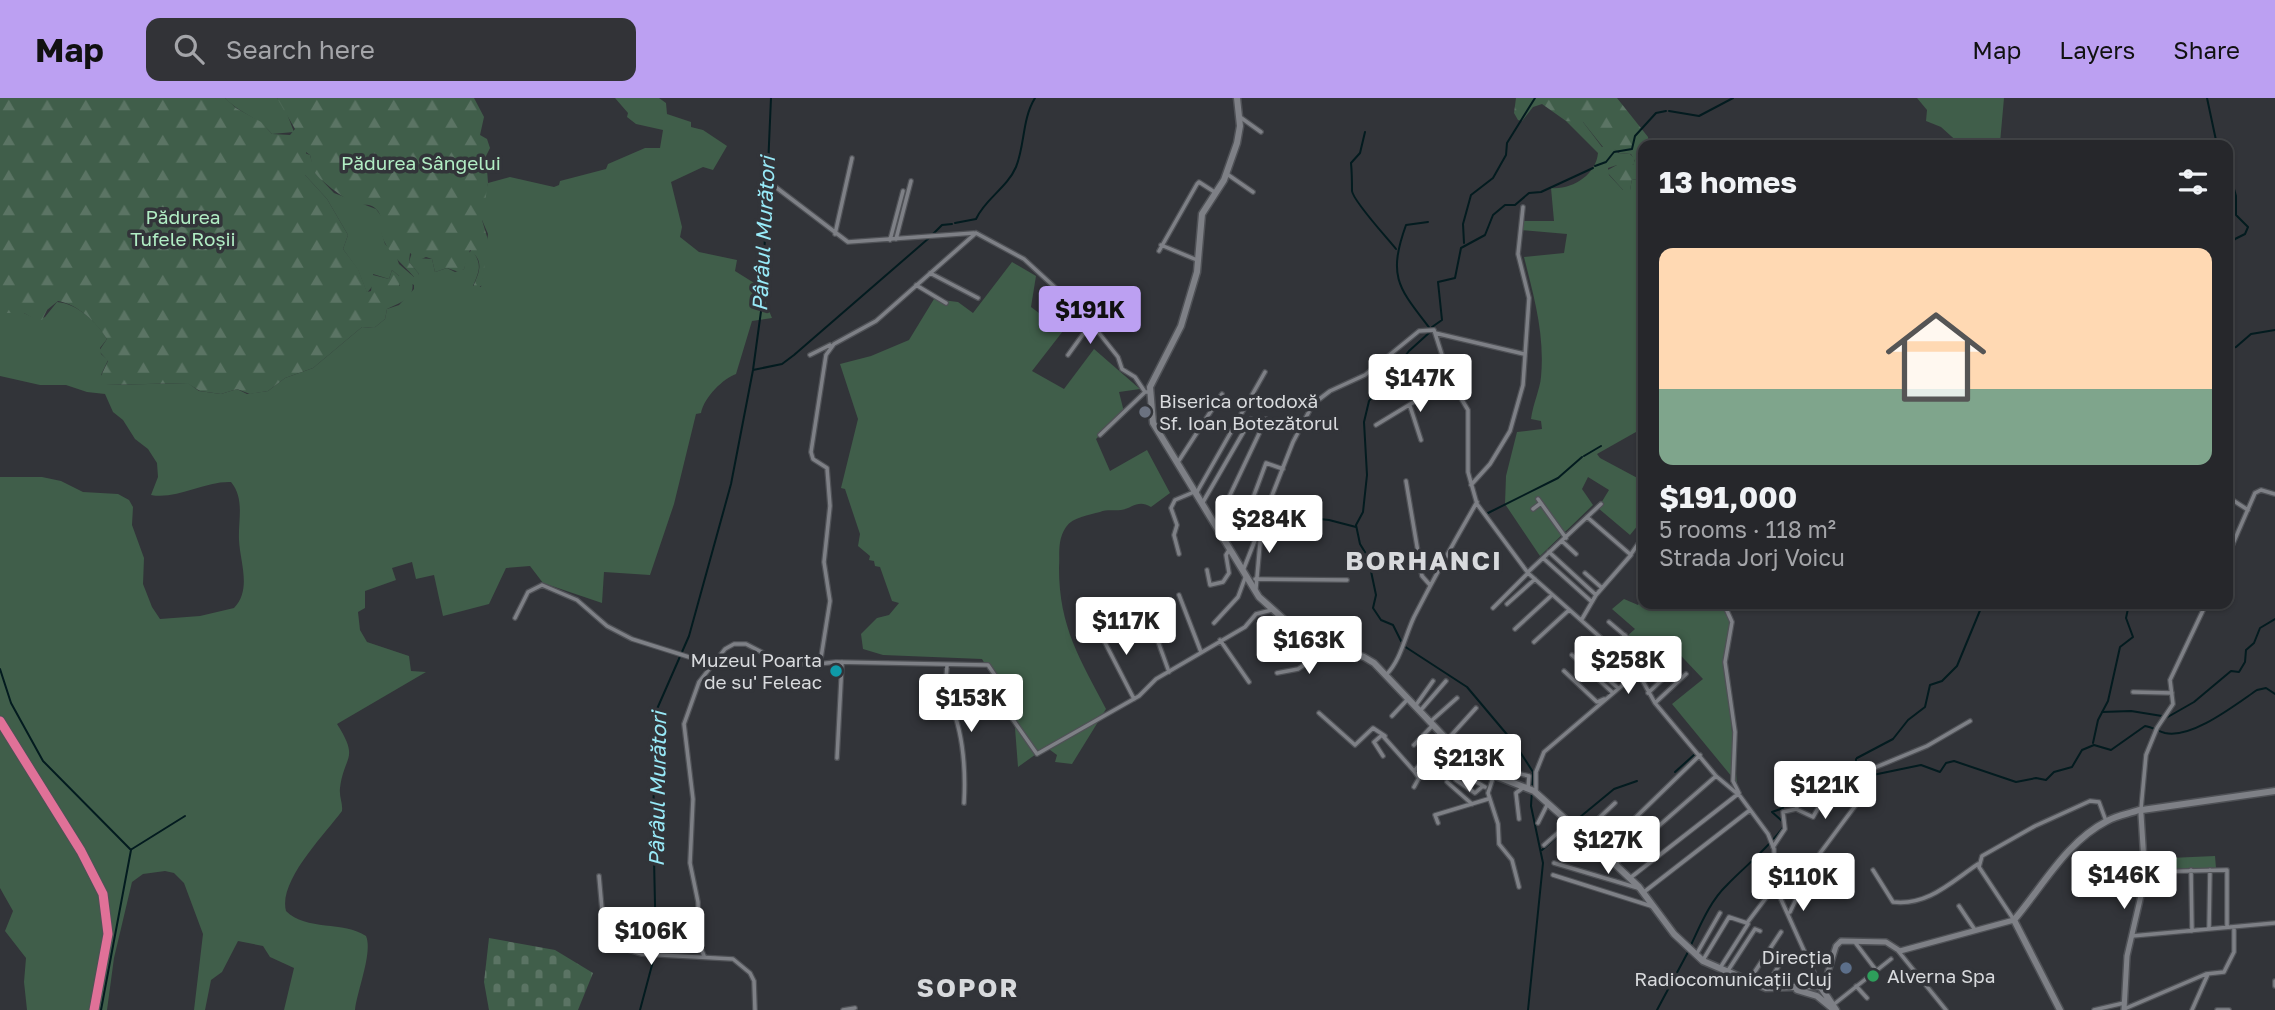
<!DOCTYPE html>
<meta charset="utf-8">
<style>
:root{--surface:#26272b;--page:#323337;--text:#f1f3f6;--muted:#a4a5a9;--line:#424447;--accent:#bca0f2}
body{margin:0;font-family:"Golos Text",sans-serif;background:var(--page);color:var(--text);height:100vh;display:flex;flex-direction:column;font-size:26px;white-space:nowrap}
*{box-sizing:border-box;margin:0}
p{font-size:23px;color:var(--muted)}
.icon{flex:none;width:38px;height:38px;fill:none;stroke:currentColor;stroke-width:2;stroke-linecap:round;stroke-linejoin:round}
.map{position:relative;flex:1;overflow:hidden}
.details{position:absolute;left:1638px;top:42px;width:595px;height:469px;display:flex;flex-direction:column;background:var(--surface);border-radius:14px;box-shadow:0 2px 5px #0004,0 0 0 2px var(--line)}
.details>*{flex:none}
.price{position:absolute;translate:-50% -60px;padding:0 16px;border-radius:7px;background:#fff;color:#222;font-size:23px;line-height:46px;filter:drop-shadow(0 2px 4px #0008)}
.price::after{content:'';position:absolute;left:50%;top:42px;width:21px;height:16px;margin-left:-10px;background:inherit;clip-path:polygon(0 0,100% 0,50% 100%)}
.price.on{background:var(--accent);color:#111}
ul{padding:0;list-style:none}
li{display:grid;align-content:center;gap:14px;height:371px;padding:0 21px}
li span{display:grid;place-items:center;height:217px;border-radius:14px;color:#555}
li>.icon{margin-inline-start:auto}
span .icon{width:126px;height:126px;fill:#fffc;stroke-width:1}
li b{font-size:30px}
h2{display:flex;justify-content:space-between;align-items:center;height:84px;padding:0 21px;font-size:30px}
header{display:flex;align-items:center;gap:42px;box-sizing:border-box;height:98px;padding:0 35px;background:var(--accent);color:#111}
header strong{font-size:33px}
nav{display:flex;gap:38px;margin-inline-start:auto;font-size:24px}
.search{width:490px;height:63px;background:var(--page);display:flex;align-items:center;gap:18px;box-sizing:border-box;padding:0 24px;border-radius:14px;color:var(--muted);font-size:26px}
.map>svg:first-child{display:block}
.grass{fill:#405e4a}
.forest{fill:url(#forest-firs)}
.cemetery{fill:url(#cemetery-stones)}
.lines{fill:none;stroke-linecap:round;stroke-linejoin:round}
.stream{stroke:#031b1f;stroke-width:2}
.minor-casing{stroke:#4f5156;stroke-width:6}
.tertiary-casing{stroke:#4f5156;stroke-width:8}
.secondary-casing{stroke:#4f5156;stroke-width:9}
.trunk-casing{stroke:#4f5156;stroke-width:11}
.minor{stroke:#7e8086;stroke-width:3.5}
.tertiary{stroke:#7e8086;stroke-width:5}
.secondary{stroke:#7e8086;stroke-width:6}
.trunk{stroke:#e07198;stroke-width:9}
.worship-dot{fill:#6b7280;stroke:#323439;stroke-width:2.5}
.culture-dot{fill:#0f9aa8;stroke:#323439;stroke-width:2.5}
.service-dot{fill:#5c6f8a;stroke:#323439;stroke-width:2.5}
.leisure-dot{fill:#2e9e5b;stroke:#323439;stroke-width:2.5}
.labels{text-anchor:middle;stroke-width:7;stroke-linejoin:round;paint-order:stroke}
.park-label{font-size:19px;fill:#b1edc4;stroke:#323439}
.poi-label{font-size:19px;fill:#d8dadd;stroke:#323439;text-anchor:start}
.water-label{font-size:21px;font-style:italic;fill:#98eaf8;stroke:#323439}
.district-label{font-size:26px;font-weight:bold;letter-spacing:2px;fill:#d8dadd;stroke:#323439}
</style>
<header>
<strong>Map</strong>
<div class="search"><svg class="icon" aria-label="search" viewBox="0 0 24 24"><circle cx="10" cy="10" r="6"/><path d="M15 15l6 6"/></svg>Search here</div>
<nav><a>Map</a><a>Layers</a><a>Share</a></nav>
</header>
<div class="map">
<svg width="2275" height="912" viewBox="0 0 2275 912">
<defs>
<pattern id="forest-firs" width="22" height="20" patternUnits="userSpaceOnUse" patternTransform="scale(1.75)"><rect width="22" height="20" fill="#405e4a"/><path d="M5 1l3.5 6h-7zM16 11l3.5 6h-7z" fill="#5b7464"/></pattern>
<pattern id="cemetery-stones" width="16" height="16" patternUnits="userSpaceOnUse" patternTransform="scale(1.75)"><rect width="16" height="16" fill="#405e4a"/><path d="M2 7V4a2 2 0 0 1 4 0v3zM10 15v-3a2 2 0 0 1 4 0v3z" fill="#5b7464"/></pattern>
</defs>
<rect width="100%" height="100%" fill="#323439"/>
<path class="grass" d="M225,0H277L284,8L294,34L272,36C259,20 239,15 225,0Z
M615,0H659L666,5L667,16L691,24V29L703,32L727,48L713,72L703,69L671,84L682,129L680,139L699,154L737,162L735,173L759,188L772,220L752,223L736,276C724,280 704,299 701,315L696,316L674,406L650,477L604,474L602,505L543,485L530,468L506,470L489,506L443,518L434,477L416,481L412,464L392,470L396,482L365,493V510L358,514L360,532L367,544L409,558L411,573L426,574L337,626C360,662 344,657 340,690C339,699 343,705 342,713C325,736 278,783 286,813C306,833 344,823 366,838C373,854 357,893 355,912H284L294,870L270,859L263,848L238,843L222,874L211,882L205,912H194L203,836L184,785L174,775L165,773L143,776L132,784L114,860L107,912H27L24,884L26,860L5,833L13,813L0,790V379H42L61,383L83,394L118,396L129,402L133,409L132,427L144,460L143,486L152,509L160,521L200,518L234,510C252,492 240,464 239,442C238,422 245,401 231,384C204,383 176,402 151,397L158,379L157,365L148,351L135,341L123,322L113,314L105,296L87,294L66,287H40L0,278V215H24L38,222L45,219L57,204C77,205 98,225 107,241L100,250L101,256L108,262L101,277L107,287L188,285L199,293L221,296L237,291L247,296L268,293L285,280L313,270L362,229L374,230L385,221L387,211L399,207L414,191V187L406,183L402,188L398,187L399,178L392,172L389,181L373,176L374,186L367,195L358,172L343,151L348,137L327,101L305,77V55L310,57L315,75L334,95L376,111L382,119L381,132L385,146L396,157L399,166L414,179L419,176L409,164L412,154L417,160L432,161L435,174L447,170L455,174L464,171L467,156L472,152C483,167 479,173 473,188L481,189L488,136L482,122V106L488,85L510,79L554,89L559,87L560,83L606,71L608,66L645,50H660L663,32L636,26L627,19L628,15Z
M1917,0H2004L2000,45L1998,47H1961L1941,29L1926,23L1927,12Z
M1577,21L1583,24L1602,49H1613L1618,55L1630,56L1634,60L1635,65L1630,69L1617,67L1608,70L1609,77L1623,92H1630L1632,81L1643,83V330L1597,356L1600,360L1643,383V421L1630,437L1598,410L1609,392L1588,379L1582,391L1593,407L1540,458L1505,406L1506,378L1517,334L1542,331L1541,323L1531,321C1533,306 1540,291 1541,279C1545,237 1534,199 1524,159L1564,155L1567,136L1521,132L1524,123H1554L1551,90C1572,92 1596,77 1598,55L1566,23Z
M1012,164L1036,178L1031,209L1063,233L1032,273L1064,291L1094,251L1140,291L1119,294L1124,314L1096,341L1110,373L1147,352L1170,395L1151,409C1138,401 1133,410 1121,412C1114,413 1107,411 1100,414C1089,417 1073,419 1066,429C1057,442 1060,456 1059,470C1059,529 1080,561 1106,611L1072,666L1055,664L1057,657L1046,649L1018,669L1014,617L982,561L883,557L863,551L861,536L877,520L889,517L899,505L892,503L880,469L875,468L874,463L869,462L870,458L858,448L860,436L845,391L841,390L858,321L840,266L871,258L909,242L934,201L958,204L973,215Z
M1643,498V506H1721L1731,526L1726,572L1737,685L1672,606L1703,581L1667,543L1639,571L1614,550L1635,531L1612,511L1624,501L1638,507Z
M2215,758L2216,770L2148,772L2147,761Z"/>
<path class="forest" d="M0,0H225L236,10L261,24L272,36L290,37L295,31L277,0H474L484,19L480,37L487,41L490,50L486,58L488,85L482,122L488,142L482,187L477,191L473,189C479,174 485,164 470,152L464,171L459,174L447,170L435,174L432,161L426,159L419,162L410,155L409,164L419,176L415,180C403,166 385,153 381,134C380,124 384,118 375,110C368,104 361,109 354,105C345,101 317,81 313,72C311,68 312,62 310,57L306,54L305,77L327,101L348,137L343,151L358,171L367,194L371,193L373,177L389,181L392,172L399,178V188L408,181L412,183C416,201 399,205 387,211L385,221L374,230L362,229L313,270L285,280L268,293L250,296L237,291L221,296L200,293L187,285L104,287L100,280L108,263L99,253L107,241C98,226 78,206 58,203L47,212L42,222H36L24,215H0Z
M1516,0H1617L1648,39L1649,47H1643V83L1632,81L1630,92L1624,93L1606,73L1617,67H1633L1635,63L1631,56L1620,55L1611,49H1603L1583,24L1566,23L1542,6L1533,9L1522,23L1518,22L1514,15Z"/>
<path class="cemetery" d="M489,840L555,852L593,875L578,912H489L484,884Z"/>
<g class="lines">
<path class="stream" d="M2207,0L2217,47
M1669,13L1699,18L1733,0
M1365,34L1360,55L1351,65C1352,75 1352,84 1352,93C1353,103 1389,142 1396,151
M1595,68L1606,64L1614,54L1632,51L1635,38L1656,15L1666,13
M2228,69L2236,98V117L2248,129L2245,136L2235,141L2228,149
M1428,124L1406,127C1387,180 1399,190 1431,232
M955,125L976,121C985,101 1007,90 1016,69C1025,47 1022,21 1035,0
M932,137L942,127L952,126
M1464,145L1463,126L1471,97L1493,80L1506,57L1507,45L1535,0
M1432,229L1442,222L1438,184L1455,180L1461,150L1485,137L1493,117L1505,107H1515L1529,95L1541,94L1593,70
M2228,251L2236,249L2251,236L2275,232
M2228,268L2232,272L2228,278
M753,272L782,266L794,257L929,140
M1584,358L1601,348
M1239,411L1247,417L1251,412L1263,415
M1266,415L1329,422L1356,429
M1488,415L1558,380L1582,359
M1401,543L1393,527L1381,522L1373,510L1376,497L1368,459L1360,446L1356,427L1363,414L1367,377L1364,324L1369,303L1409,253L1430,234
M1404,548L1467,589L1515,646L1533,674L1531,708L1543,765L1528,912
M0,571L11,605L43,663L131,752L101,912
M2102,614L2131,613L2162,618
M2166,620L2194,604L2231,573L2239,574L2245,564L2246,552L2254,545L2260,530L2275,521
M2093,645L2098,622L2108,603L2120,549L2133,539L2126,520L2129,506
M1857,660L1893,641L1908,622L1925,609L1930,587L1942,583L1957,568L1981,510
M1856,670V661
M1675,674L1695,656
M1782,723L1772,714L1783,710L1788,691L1798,687L1806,691L1820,689L1821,673L1836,681L1854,671L1868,678L1921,667L1940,674L1946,665L1954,663L2016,684L2036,680L2046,682L2054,674L2072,669L2082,652L2094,647L2111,652L2145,628C2152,629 2158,633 2165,635C2192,641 2235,607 2257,592L2266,590L2275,596
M1574,724L1614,691L1637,683
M132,751L185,718
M1542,752L1569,728
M1690,849C1700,828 1710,803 1727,787C1745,768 1769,750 1784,728
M640,912L656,852L653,715L657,611L689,538L731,386L753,272L762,206L771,0
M1657,912L1688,854"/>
<g class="minor-casing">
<path id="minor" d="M1240,19L1261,34
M1227,76L1253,94
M769,84L848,144L974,135
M976,135L1024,161L1084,216L1118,259L1122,271L1135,279L1145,294H1149
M835,136L852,60
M896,141L911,83
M890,142L903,93
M1161,147L1197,162
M1159,153L1197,86L1199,84L1216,95
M930,175L978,200
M916,187L946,205
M1435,235L1524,256
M810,257L830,247
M1068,257L1091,225
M1410,308L1421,342
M1376,327L1450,282
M1100,337L1144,295
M1178,364L1222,296
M1406,383L1422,478L1430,487
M1471,387L1490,366L1510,333L1523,287L1529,200L1518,156L1523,109
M1197,394L1265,274
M2228,399L2248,412
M1538,401L1566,440
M1203,404L1251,321
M1533,411L1541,405
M1247,416L1266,365L1283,371
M1222,435L1221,416L1266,321
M1562,443L1576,456
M1549,454L1596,497
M1179,456L1174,437L1177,427L1171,410L1175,402L1194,394
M1631,456L1643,439
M2228,457L2255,395L2261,392L2275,396
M1543,460L1592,504
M1244,470L1259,432
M1207,472L1210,487L1223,484L1229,475L1226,457L1229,452
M1528,474L1601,406
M1585,475L1602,490
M1255,481L1347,482
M1256,490L1262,423L1293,344L1313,306L1330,293L1365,277L1419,233L1434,232L1450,282L1468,312V374L1477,406L1528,475L1636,571L1655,605L1716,678L1740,698L1768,736L1774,751L1775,788L1820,888
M1179,497L1201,554
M1507,506L1535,481
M1724,506L1732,524L1725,564L1735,634L1733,683L1739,695
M1493,510L1528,475
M515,520L528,494L542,487L577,502L607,528L632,541L711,566
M1582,521L1596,497L1631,457L1587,419
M1151,524L1169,574
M1609,524L1642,552
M1214,525L1238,499L1245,480
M1097,529L1134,601
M1515,531L1552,497
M1220,542L1249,584
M1534,544L1569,512
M1613,551L1625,537
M1572,557L1612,594
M1585,561L1618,590
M820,566L830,503L824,464L830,408L827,370L813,361L811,354L826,257L834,246L876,223L976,135
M947,568L945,596C963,625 966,670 964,705
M1564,573L1597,604L1604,601
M1277,575L1298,571L1328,551
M1386,577C1401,562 1405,538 1414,519C1434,480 1455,442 1477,404
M2133,594L2172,595
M1648,595L1666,578
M1655,605L1686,576
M1416,607L1433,583
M1420,613L1446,583
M1319,615L1355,647L1373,630L1385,638
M1392,618L1407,602
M1430,624L1457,600
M1447,642L1476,610
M1414,647L1433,627
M1517,655L1493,680L1488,695L1498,726L1499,746L1512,762L1519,789
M1383,658L1374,644L1382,637L1414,673L1445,639
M837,660L842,564
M1479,670L1495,653
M1503,672L1529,678L1528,690
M1463,676L1485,689
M1456,682L1475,695L1483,688
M1447,684L1472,706
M1414,689L1419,680L1414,673
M1536,693V674L1544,654L1638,574
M1796,711L1813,719L1820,707L1842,685
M2141,711L2146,657L2157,630L2173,606L2170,582L2206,506
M1519,721L1516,695L1524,689
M1438,725L1435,717L1488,701
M1538,725L1548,705
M1582,736L1615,705
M1544,747L1569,725
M1773,749L1785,731L1783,714L1796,711L1804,696L1843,685L1850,675L1860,678
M1601,753L1700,657
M1554,765L1638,790
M1615,766L1716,678
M1873,772L1893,804C1928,808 1951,784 1978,766
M2191,772L2192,833
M2145,774L2227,772V829
M1553,777L1651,808
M599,778L605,845L642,856L733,861L750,875L754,883L755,912
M1630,780L1738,696
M1644,794L1750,712
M1959,808L1975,832
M1790,814L1815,762L1861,700L1859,683L1862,675L1927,648L1970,623
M2014,822L1979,769L1982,758L2035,728L2090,703L2099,704L2106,723
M2209,831L2210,772
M2132,838L2275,825
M1854,843L1876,872
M1899,854L1946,912
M1696,857L1720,815
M704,858L699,845L698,804L690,765L693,701L684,626L699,584L725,551L734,546H746L773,560L809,567L836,564L988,567L1003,589L1009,616L1037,656L1139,598L1156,581L1245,529L1256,516L1272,512
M1703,862L1729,819L1747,825L1775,788
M1720,870L1748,826
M1727,874L1755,831L1760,833
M2275,883V888
M1748,884L1781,834
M1856,888L1867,900
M1766,889L1781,864
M1833,907L1891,861
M2124,911L2206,876L2224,874L2234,854V829
M843,912L855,910
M2094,912L2124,905
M2192,912L2208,876
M2217,912H2229"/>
</g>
<g class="tertiary-casing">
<path id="tertiary" d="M1823,890L1836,848L1841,843L1886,844L1900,853L2014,822
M2124,912L2127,858L2145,780L2141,716"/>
</g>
<g class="secondary-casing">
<path id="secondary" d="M1237,0L1240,28L1237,45L1224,82L1202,116L1197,174L1181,228L1150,289L1153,325L1259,499L1297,533L1325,548L1364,559L1374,565L1473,669L1534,693L1601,753L1639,789L1674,836L1703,863L1766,890L1820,888L1836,912
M2142,712L2275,693
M1797,892L1817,898L1833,911
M2060,912L2014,822C2043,788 2066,744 2107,723C2118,717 2128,716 2139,712"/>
</g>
<g class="trunk-casing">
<path id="trunk" d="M0,623L81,753L103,796L108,836L94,912"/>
</g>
<use href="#minor" class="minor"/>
<use href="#tertiary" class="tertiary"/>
<use href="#secondary" class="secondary"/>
<use href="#trunk" class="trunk"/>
</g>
<circle class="worship-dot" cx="1145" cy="314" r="7"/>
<circle class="culture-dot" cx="836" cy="573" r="7"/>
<circle class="service-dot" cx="1846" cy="870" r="7"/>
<circle class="leisure-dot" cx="1873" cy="878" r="7"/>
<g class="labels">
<g class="park-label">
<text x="421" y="72">Pădurea Sângelui</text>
<text x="183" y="126">Pădurea<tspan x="183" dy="22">Tufele Roșii</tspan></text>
</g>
<g class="poi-label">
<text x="1159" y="310">Biserica ortodoxă<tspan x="1159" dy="22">Sf. Ioan Botezătorul</tspan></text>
<text x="822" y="569" text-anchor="end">Muzeul Poarta<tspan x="822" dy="22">de su' Feleac</tspan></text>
<text x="1832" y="866" text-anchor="end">Direcția<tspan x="1832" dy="22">Radiocomunicații Cluj</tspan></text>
<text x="1887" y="885">Alverna Spa</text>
</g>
<g class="water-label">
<text transform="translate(764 136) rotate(-87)" y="7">Pârâul Murători</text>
<text transform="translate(658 691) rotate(-89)" y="7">Pârâul Murători</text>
</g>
<g class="district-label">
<text x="1424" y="472">BORHANCI</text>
<text x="968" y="899">SOPOR</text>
</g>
</g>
</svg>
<b class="price on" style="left:1090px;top:248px">$191K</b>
<b class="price" style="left:1420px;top:316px">$147K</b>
<b class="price" style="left:1269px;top:457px">$284K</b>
<b class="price" style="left:1126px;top:559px">$117K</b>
<b class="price" style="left:1309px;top:578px">$163K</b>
<b class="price" style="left:1628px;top:598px">$258K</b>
<b class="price" style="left:971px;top:636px">$153K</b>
<b class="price" style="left:1469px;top:696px">$213K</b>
<b class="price" style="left:1825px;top:723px">$121K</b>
<b class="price" style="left:1608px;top:778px">$127K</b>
<b class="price" style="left:2124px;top:813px">$146K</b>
<b class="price" style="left:1803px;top:815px">$110K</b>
<b class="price" style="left:651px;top:869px">$106K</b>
<section class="details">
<h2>13 homes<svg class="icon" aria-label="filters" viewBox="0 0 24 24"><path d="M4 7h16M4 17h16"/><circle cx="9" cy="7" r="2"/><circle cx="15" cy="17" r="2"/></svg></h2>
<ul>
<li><span style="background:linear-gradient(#ffd9b3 65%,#7fa58c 0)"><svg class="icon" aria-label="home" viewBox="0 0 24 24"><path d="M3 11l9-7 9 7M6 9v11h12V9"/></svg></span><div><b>$191,000</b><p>5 rooms · 118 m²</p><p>Strada Jorj Voicu</p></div></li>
</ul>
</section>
</div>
